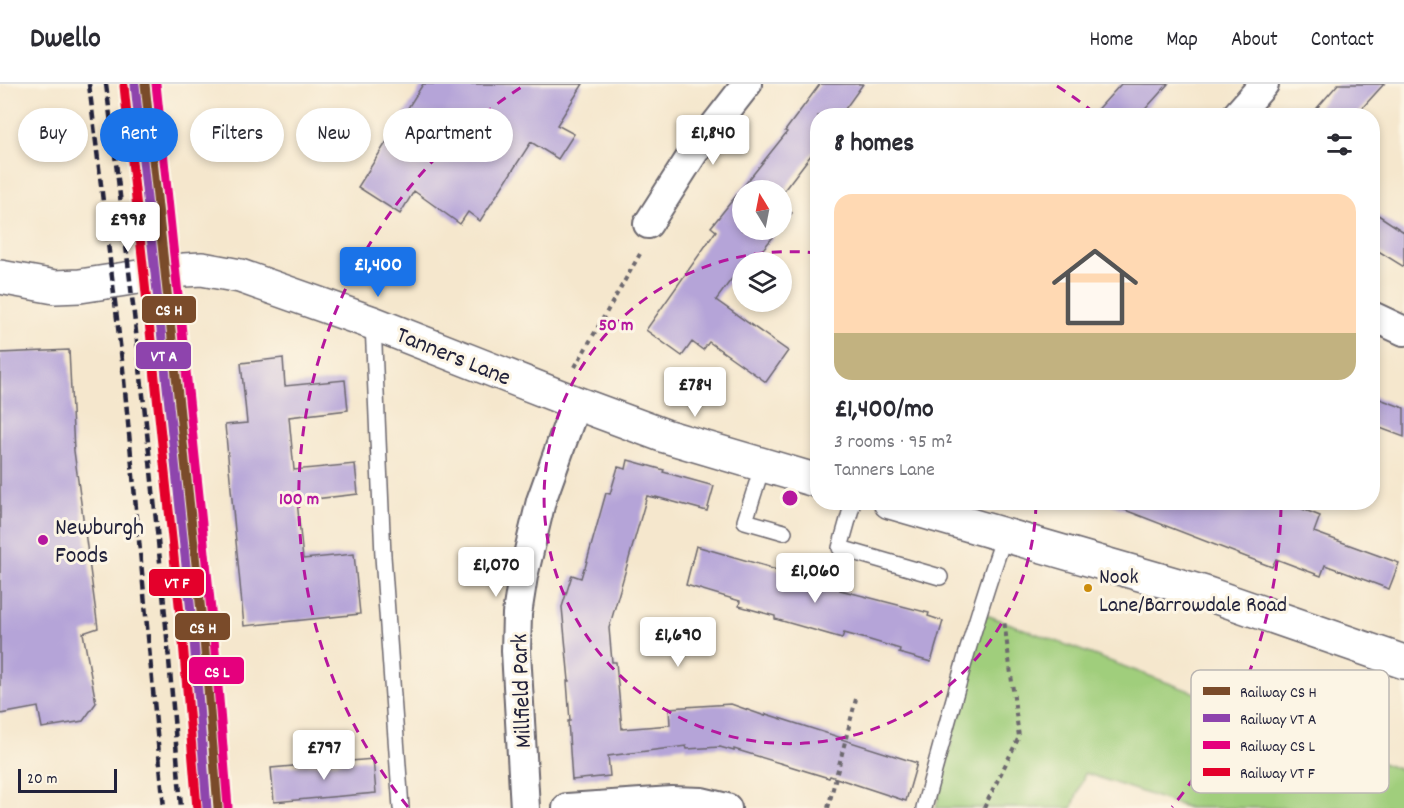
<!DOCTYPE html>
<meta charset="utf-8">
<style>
:root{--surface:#fff;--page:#f2f2f3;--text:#2b2b33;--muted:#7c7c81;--line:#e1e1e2;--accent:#1a73e8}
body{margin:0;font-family:Dekko,sans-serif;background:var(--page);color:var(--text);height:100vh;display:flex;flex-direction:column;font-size:22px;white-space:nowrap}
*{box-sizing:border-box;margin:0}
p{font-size:20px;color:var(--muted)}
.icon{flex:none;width:33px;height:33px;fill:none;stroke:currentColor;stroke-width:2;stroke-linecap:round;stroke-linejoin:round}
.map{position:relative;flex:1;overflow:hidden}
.drawer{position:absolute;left:810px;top:24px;width:570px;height:402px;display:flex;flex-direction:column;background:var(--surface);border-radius:24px;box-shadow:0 3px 9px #0003}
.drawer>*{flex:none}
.guide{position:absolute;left:18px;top:24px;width:570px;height:54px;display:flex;gap:12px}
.needle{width:39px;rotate:350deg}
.buttons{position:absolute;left:732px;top:96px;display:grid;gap:12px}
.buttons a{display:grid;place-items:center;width:60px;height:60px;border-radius:50%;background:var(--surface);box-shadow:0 3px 9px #0003;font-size:30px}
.scale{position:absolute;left:18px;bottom:15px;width:99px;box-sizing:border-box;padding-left:6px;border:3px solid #22223b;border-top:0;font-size:16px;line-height:21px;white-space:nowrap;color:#22223b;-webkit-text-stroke:4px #fcf5e5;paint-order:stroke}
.price{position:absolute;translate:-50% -51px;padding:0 14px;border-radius:6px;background:#fff;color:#222;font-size:20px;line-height:39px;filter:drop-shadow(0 2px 3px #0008)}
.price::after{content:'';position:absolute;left:50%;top:36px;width:18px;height:14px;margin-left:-9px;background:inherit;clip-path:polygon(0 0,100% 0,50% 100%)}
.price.on{background:var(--accent);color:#fff}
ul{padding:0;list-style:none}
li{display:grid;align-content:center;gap:12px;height:318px;padding:0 24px}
li span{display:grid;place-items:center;height:186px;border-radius:18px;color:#555}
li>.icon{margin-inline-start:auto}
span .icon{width:108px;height:108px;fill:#fffc;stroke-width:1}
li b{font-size:26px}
h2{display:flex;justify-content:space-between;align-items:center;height:72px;padding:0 24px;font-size:26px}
.tag{padding:0 21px;border-radius:27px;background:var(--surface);box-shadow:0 3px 9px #0003;font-size:21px;line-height:54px}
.tag.on{background:var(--accent);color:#fff}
header{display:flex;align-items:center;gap:36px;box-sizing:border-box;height:84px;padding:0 30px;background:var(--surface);border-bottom:2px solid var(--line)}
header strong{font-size:28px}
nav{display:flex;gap:33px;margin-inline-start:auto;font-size:21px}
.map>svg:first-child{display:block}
.green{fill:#a0ce7c;stroke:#61785c;stroke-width:1.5}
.building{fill:#b5a4d8}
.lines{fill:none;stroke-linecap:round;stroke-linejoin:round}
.lane-casing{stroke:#6c676e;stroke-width:18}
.street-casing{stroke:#6c676e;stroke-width:32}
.secondary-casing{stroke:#6c676e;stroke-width:36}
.path{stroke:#6c676e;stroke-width:4;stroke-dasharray:4.5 4.5;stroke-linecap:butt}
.lane{stroke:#fff;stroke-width:15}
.street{stroke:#fff;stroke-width:28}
.secondary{stroke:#fff;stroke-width:33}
.rail{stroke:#22223b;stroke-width:4.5;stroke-dasharray:9 4.5;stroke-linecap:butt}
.rail-1-casing{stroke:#fcf5e5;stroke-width:14}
.rail-2-casing{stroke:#fcf5e5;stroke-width:14}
.rail-3-casing{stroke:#fcf5e5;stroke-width:14}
.rail-4-casing{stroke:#fcf5e5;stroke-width:14}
.rail-1{stroke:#7a4b2a;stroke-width:9}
.rail-2{stroke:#8e44ad;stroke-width:9}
.rail-3{stroke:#e5007d;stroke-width:9}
.rail-4{stroke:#e4002b;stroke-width:9}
.ring{fill:none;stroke:#b5179e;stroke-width:3;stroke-dasharray:10 8}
.poi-dot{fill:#b5179e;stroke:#fcf5e5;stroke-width:2}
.bus-dot{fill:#cc8c0c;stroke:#fcf5e5;stroke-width:2}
.labels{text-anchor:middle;stroke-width:6;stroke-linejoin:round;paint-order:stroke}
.bus-label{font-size:22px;fill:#22223b;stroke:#fcf5e5;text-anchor:start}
.street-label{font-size:24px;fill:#22223b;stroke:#fcf5e5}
.poi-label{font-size:24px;fill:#22223b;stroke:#fcf5e5;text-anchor:start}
.key{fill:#fcf5e5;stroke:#bbb6b2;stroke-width:1.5}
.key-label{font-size:16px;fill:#22223b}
.centre{fill:#b5179e;stroke:#fcf5e5;stroke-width:3}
.ring-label{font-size:18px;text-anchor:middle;font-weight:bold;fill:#b5179e;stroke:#fcf5e5;stroke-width:6;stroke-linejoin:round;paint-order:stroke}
.line-badge{stroke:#fcf5e5;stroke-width:2}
.badge-label{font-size:16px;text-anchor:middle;font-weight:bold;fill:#fff}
</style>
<header>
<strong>Dwello</strong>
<nav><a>Home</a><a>Map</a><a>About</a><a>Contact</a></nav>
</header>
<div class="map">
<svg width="1404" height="724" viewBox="0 0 1404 724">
<rect width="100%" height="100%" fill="#fcf5e5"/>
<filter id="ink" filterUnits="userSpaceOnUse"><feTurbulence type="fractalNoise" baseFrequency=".0167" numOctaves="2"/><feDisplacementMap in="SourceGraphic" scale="12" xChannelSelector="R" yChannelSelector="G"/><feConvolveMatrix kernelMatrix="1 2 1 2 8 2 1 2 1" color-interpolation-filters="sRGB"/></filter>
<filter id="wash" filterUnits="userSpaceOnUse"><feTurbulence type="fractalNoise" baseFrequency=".008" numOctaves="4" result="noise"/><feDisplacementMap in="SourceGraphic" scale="24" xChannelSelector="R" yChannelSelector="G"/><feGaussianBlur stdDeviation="1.35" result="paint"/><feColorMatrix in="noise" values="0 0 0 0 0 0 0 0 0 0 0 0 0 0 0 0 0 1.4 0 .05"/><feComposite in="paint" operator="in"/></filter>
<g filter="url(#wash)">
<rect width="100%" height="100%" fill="#f5e7cd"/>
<path class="green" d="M981,529L1404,687V724H1189L1085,689L1072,724H936Z"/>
<g id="blocks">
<path class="building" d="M423,0H583L557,41L574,50L558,75L531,58L480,137L468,128L460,140L414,107L400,130L358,103Z
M820,0H863L840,32H818V62L782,109V106H742V146H779L753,177L748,173L744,178H742V181L716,216L788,267L766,298L709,258L703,266L692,258L682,272L646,246L716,147L711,143L787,48L785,47Z
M1121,0H1168L1139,32H1092Z
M1338,0H1384L1355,32H1310Z
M782,121L792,129L782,142Z
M1372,127L1404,148V183L1372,163Z
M69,266L74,367L98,544L83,549L96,619L83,637L42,644L38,623L0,630V269Z
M283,274L285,302L345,296L348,326L289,333L294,386L355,380L358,410L297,417L303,475L354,470L360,530L244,542L225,341L247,339L241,279Z
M1372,312L1404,324V353L1372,341Z
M628,376L664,386L663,388L714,402L707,427L656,413V414L647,412L609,544L612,578H616L622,645L670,641L669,624L731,620L765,632L766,630L842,654L841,655L917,679L906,717L830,692L829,694L734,665V667L720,663L687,665L686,662L608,672L610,692L572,696L568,637H570L567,597H569L562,523L572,491L581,494L584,484H585L606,409L610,410L618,383L626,385Z
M1112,418H1285L1320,432L1314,448L1399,479L1389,505L1325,481L1321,492L1276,475L1272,483L1112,421Z
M696,462L769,483V484L820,496V498L841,503L840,506L929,529L928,532L943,537L931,578L899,569L900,565L870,556L844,549L842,554L775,535V532L739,522L740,517L686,501Z
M373,675L376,709L274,718L271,684Z"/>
</g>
</g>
<g filter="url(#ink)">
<use href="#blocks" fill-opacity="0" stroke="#6c676e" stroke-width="1.5"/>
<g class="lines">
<g class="lane-casing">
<path id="lane" d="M373,239L383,472L401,724
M763,380L745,437L784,448
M853,418L840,464L940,493
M924,724C938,671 953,618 968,565C980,526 991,488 1005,451"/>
</g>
<g class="street-casing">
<path id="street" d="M1236,32L1264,0
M648,140L694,68L747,0
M1372,232L1404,247
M525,724L516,567L517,530L523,492L541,417L576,319
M567,724L672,717L702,718L727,724"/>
</g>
<g class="secondary-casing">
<path id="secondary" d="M0,193L55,203L80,202L184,186L202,185L240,192L373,239L576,319L665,352L818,397
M890,418L1202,508L1404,578"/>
</g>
<path class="path" d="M575,283L640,170
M828,724L857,611
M984,724L1019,653L1004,536"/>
<use href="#lane" class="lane"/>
<use href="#street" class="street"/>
<use href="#secondary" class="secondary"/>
<path class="rail" d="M89,0L123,285L164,724
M106,0C137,241 163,482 181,724"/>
<g class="rail-1-casing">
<path id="rail-1" d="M145,0L204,556L218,724"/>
</g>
<g class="rail-2-casing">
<path id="rail-2" d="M135,1L194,557L207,724"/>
</g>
<g class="rail-3-casing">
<path id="rail-3" d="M156,0L214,555L228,723"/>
</g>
<g class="rail-4-casing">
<path id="rail-4" d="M124,2L183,558L197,724"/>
</g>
<use href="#rail-1" class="rail-1"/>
<use href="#rail-2" class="rail-2"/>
<use href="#rail-3" class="rail-3"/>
<use href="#rail-4" class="rail-4"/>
</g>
</g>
<g class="ring">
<path d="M1036 420A246 246 0 1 1 816 169"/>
<path d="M1281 423A491 491 0 0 1 1172 723M408 723A491 491 0 0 1 523 2M1057 2A491 491 0 0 1 1096 30"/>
</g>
<circle class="poi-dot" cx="43" cy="456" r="6"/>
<circle class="bus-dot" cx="1088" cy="504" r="5"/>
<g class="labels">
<g class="bus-label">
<text x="1099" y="499">Nook<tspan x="1099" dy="28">Lane/Barrowdale Road</tspan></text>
</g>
<g class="street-label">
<text transform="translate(454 271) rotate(22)" y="8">Tanners Lane</text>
<text transform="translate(520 607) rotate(-92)" y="8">Millfield Park</text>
</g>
<g class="poi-label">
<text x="55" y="450">Newburgh<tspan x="55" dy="28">Foods</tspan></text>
</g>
</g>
<rect x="1191" y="586" width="198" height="123" rx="9" class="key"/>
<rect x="1203" y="603" width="27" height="8" fill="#7a4b2a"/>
<rect x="1203" y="630" width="27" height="8" fill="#8e44ad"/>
<rect x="1203" y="657" width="27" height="8" fill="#e5007d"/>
<rect x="1203" y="684" width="27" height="8" fill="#e4002b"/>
<g class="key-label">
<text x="1240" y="613">Railway CS H</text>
<text x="1240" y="640">Railway VT A</text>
<text x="1240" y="667">Railway CS L</text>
<text x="1240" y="694">Railway VT F</text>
</g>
<circle cx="790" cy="414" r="9" class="centre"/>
<g class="ring-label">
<text x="616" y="246">50 m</text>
<text x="299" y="420">100 m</text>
</g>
<g class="line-badge">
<rect x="141" y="211" width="56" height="29" rx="6" fill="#7a4b2a"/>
<rect x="135" y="257" width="57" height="29" rx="6" fill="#8e44ad"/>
<rect x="148" y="484" width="57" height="29" rx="6" fill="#e4002b"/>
<rect x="174" y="528" width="57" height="29" rx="6" fill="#7a4b2a"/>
<rect x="188" y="572" width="57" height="29" rx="6" fill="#e5007d"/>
</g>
<g class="badge-label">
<text x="169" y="231">CS H</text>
<text x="164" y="277">VT A</text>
<text x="177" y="504">VT F</text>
<text x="203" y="549">CS H</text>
<text x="217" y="593">CS L</text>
</g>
</svg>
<div class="buttons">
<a><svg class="needle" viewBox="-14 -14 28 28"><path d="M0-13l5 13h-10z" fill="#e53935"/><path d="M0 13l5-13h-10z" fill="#7c7c81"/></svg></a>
<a><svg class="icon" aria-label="layers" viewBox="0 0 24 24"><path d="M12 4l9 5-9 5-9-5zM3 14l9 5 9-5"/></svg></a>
</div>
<div class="scale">20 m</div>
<b class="price" style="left:713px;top:82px">£1,840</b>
<b class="price" style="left:128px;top:169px">£998</b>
<b class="price on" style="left:378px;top:214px">£1,400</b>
<b class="price" style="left:695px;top:334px">£784</b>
<b class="price" style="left:496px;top:514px">£1,070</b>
<b class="price" style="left:815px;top:520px">£1,060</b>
<b class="price" style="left:678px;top:584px">£1,690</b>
<b class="price" style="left:324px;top:697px">£797</b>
<div class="guide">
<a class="tag">Buy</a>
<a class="tag on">Rent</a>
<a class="tag">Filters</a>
<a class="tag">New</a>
<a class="tag">Apartment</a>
</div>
<section class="drawer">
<h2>8 homes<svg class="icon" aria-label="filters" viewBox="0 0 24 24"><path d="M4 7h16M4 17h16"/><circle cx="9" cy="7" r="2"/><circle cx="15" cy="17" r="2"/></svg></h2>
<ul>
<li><span style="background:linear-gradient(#ffd9b3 75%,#c2b280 0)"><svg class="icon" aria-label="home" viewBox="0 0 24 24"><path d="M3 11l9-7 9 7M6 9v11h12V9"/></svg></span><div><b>£1,400/mo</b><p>3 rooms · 95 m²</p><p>Tanners Lane</p></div></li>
</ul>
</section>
</div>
